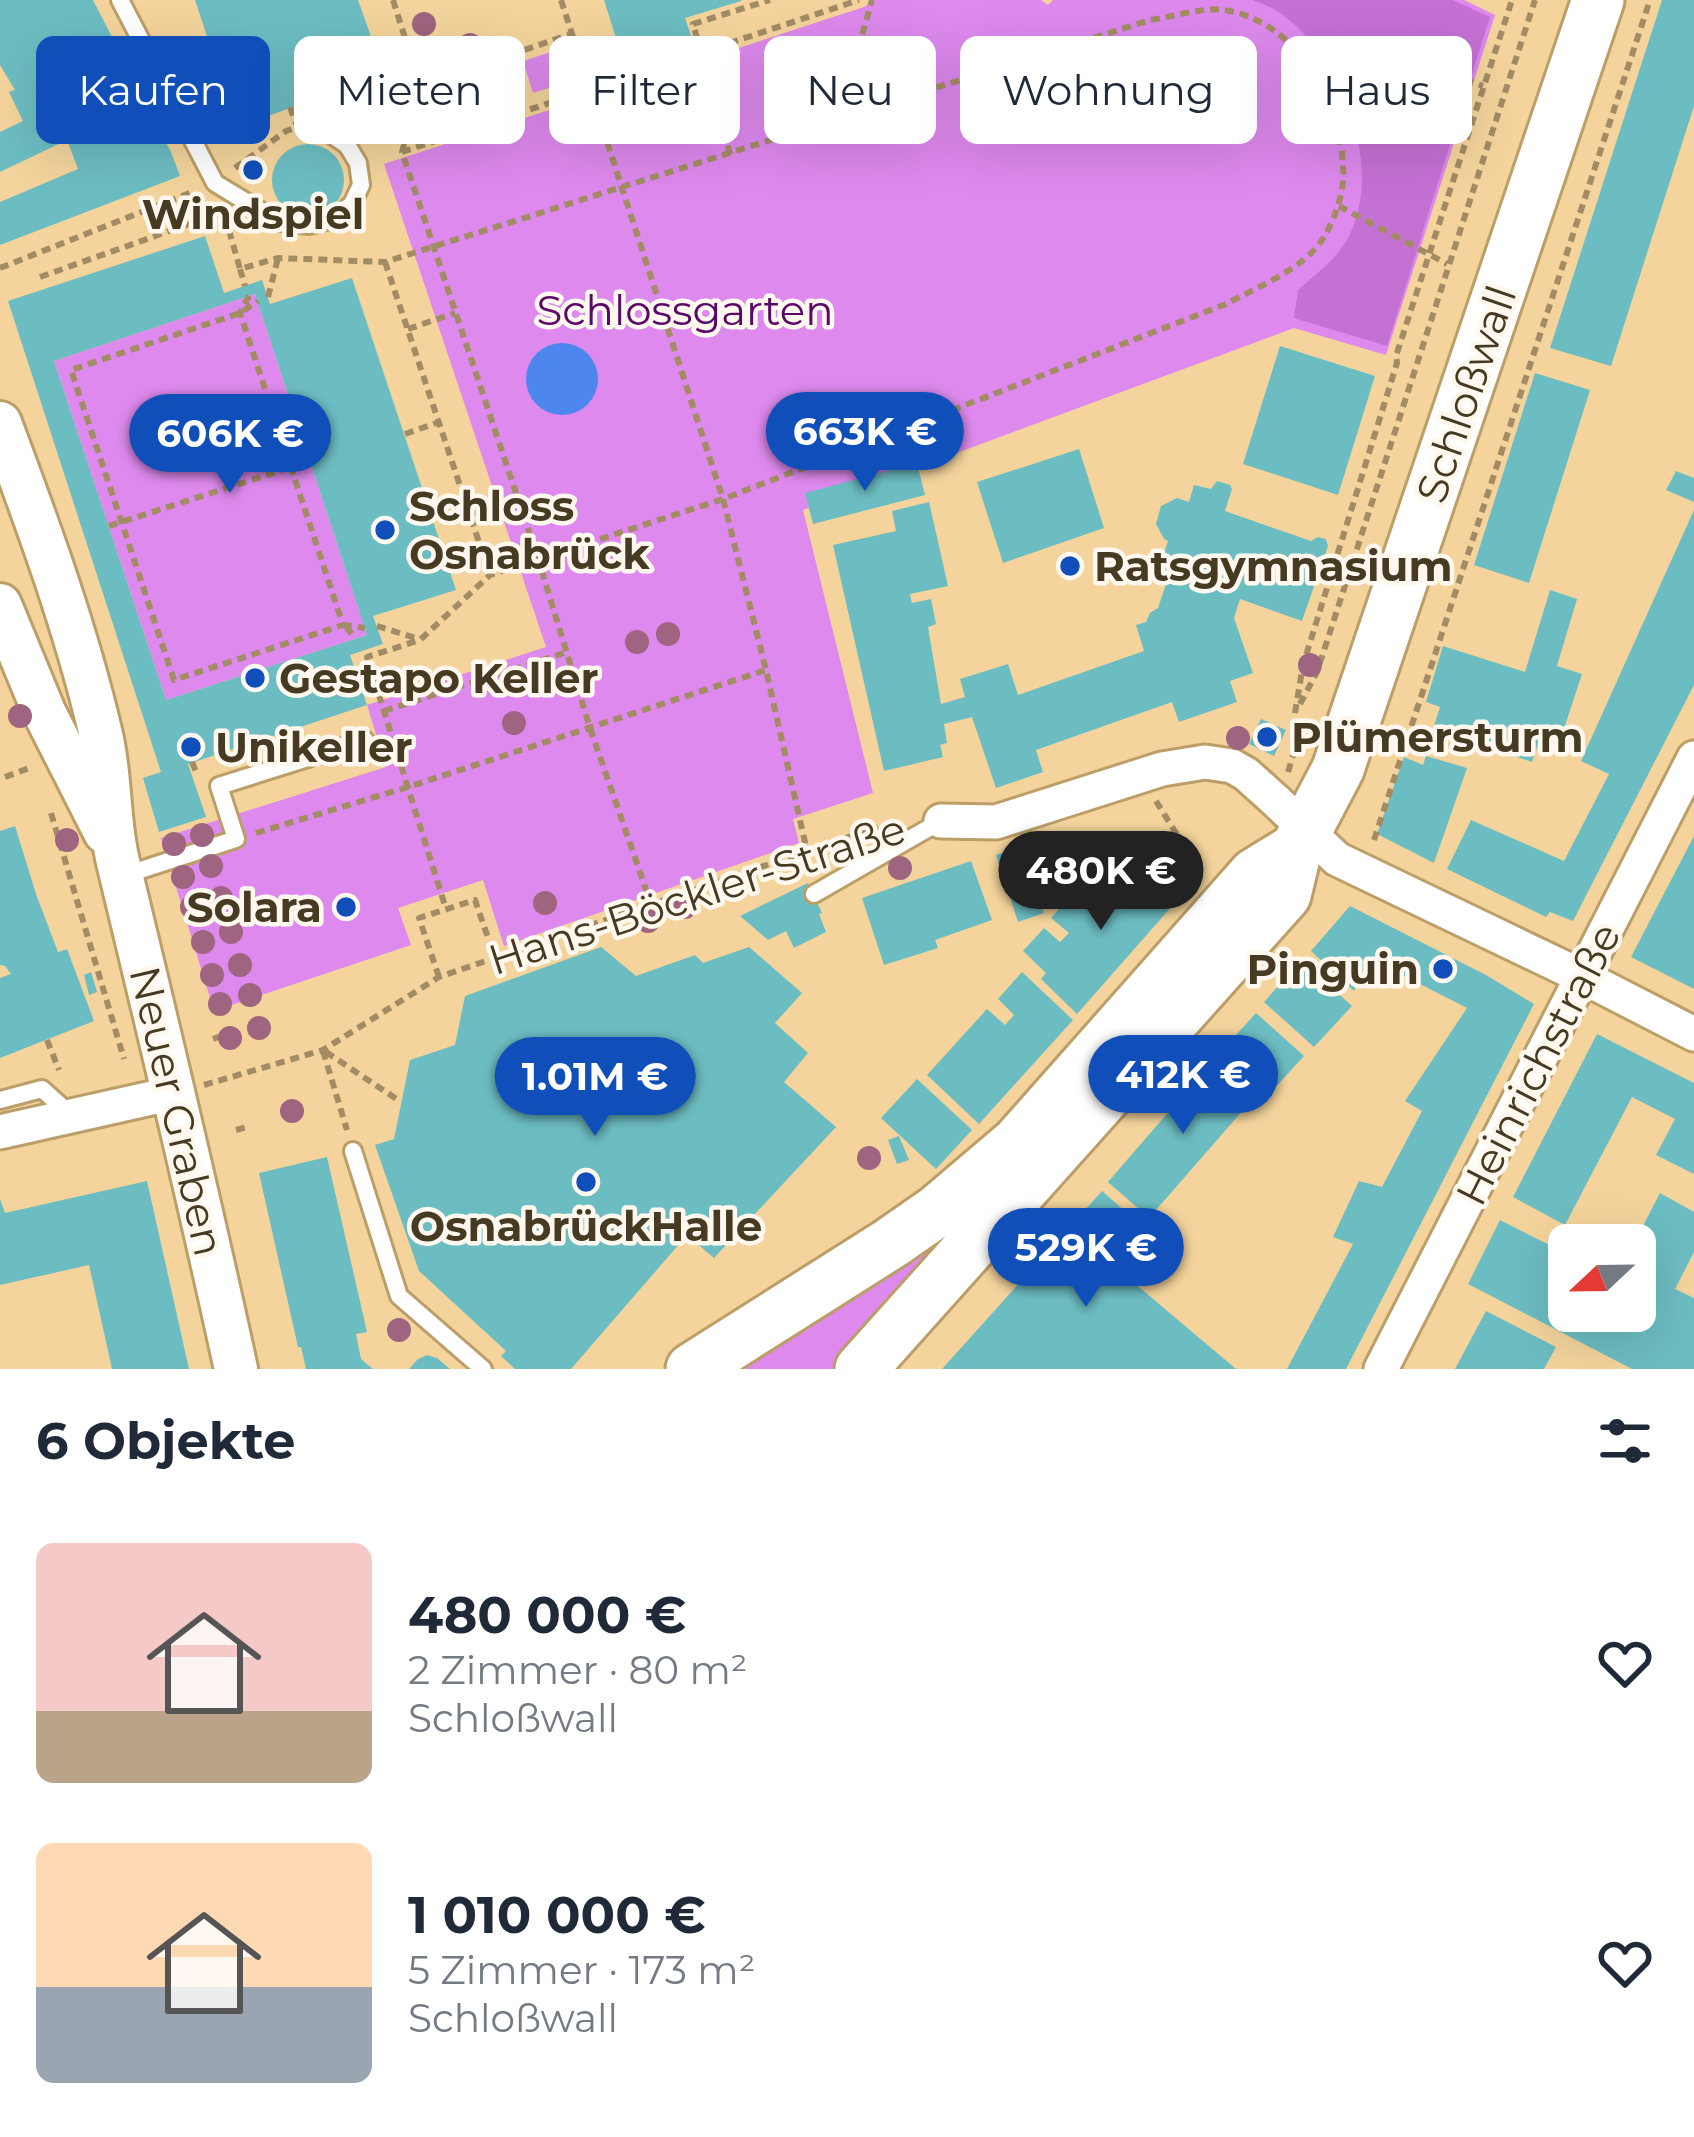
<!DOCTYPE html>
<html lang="de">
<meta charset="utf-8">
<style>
:root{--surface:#fff;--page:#f2f2f3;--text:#1f2937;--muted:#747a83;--accent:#104fba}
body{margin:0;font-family:Montserrat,sans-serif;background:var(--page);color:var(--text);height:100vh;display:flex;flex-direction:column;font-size:45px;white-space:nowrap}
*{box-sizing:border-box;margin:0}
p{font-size:39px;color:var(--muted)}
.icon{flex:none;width:66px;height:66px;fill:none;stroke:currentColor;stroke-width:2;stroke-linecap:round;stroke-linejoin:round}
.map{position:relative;height:1369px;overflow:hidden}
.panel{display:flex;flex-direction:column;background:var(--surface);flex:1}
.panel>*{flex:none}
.banner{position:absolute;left:36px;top:36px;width:1623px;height:108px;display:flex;gap:24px}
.needle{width:78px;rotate:248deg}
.tools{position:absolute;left:1548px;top:1224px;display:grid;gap:24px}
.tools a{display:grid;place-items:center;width:108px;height:108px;border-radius:18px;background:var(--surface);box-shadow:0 12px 48px #0002;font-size:60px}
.price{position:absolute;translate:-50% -102px;padding:0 27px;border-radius:42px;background:var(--accent);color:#fff;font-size:39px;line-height:78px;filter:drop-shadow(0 3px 6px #0008)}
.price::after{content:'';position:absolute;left:50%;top:72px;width:36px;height:27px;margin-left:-18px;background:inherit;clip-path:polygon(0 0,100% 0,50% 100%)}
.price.active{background:#222;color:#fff}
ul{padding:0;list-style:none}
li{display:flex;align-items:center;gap:36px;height:300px;padding:0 36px}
li span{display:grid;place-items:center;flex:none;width:336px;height:240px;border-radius:18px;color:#555}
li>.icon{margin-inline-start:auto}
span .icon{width:144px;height:144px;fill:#fffc;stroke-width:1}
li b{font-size:51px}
h2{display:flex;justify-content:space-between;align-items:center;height:144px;padding:0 36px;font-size:51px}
.tag{padding:0 42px;border-radius:18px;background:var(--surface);box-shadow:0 12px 48px #0002;font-size:42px;line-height:108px}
.tag.active{background:var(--accent);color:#fff}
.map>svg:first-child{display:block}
.green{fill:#dd89ed}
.forest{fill:#c471d4}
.water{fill:#4d87ed}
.building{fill:#6cbdc2;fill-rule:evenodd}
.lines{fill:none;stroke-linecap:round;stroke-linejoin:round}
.service-casing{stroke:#bc9e68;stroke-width:22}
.minor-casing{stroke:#bc9e68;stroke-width:39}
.tertiary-casing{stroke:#bc9e68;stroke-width:48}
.primary-casing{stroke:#bc9e68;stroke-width:57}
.path{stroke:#a38c64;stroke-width:6;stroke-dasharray:9 6;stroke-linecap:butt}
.service{stroke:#fff;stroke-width:16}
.minor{stroke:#fff;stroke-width:33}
.tertiary{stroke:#fff;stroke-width:42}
.primary{stroke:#fff;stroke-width:51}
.tree{fill:#9f647f}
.poi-dot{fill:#104fba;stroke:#fff8ee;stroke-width:4.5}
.labels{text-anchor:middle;stroke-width:9;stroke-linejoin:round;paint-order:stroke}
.poi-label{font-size:42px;font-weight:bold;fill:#473a23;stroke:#fff8ee;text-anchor:start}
.park-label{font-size:42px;fill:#5a0868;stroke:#fff8ee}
.street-label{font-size:42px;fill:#473a23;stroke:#fff8ee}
</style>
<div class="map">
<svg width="1694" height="1369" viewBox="0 0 1694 1369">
<rect width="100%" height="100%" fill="#f4d49c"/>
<path class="green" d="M874,0H1041L1048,5L1053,0H1464L1495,15L1386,355L1294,328L803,510L873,793L793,819L799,843L504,946L483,880L398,908L411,945L214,1011L161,838L386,767L367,705L546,647L384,164L864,7Z
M557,50L568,82L533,93L523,61Z
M255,294L367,635L166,700L54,361Z
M1022,1168L835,1369H729Z"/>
<path class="forest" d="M1252,0H1453L1490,17L1387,346L1294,318L1298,290C1316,274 1337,259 1349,236C1385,165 1341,53 1277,11C1270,6 1260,3 1252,0Z"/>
<path class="water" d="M526 379a36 36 0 1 1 72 0a36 36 0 1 1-72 0Z"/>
<path class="building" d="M0,0H93L171,152L180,176L0,245V202L78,169L67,140L0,172V132L23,121L9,92L15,90L0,65Z
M195,0H358L374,45L359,50L369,80L237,127Z
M604,0H741V1L685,18L694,44L625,67Z
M1662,0H1694V106L1611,366L1550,348Z
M272 180a36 36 0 1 1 72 0a36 36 0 1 1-72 0Z
M205,236L224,293L262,280L270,304L352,278L456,590L373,616L383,644L350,655L367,705L188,764L206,817L159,832L143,778L161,772L8,301ZM255,294L367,635L166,700L54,361Z
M1280,346L1375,376L1338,495L1243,464Z
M1535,373L1590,390L1529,583L1474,565Z
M1079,449L1104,528L1003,563L977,482Z
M917,463L925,495L813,524L805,493Z
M1676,471L1694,478V502L1666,490Z
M1217,481L1230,485L1232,489L1225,511L1311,541L1318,537L1326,539L1328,546L1302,621L1240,599L1234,618L1253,673L1230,681L1237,702L1179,722L1172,702L1036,750L1043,772L996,788L972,717L944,724L947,743L940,745L943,757L884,771L833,545L896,531L892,511L929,502L948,586L910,594L912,603L931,599L936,624L928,627L941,704L965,697L960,679L1008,664L1018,695L1144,651L1136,625L1146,622L1150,613L1158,608L1169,575L1158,571L1168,541L1164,539L1156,524L1161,506L1177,498L1189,502L1194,485L1211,489Z
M1694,510V685L1573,921L1550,912L1546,917L1447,869L1471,820L1564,861L1609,774L1581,761Z
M1550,590L1577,599L1557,666L1582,674L1559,744L1540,738L1532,762L1433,729L1440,707L1426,702L1443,646L1525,672Z
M1261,719L1286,730L1274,756L1249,744Z
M1426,756L1467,768L1434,863L1377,834L1404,757L1423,765Z
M15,826L36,894L58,952L67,949L94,1021L0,1058V978L11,974L5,966L0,965V831Z
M1694,836V989L1631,957Z
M1050,837L1058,862L1030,871L1044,913L1018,922L996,855Z
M1150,854L1174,890L1173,905L1077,1014L1041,979L1046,973L1023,951L1044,928L1060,942L1069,933L1051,918L1075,891L1100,913L1117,894L1109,879Z
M971,861L992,920L935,940L938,948L884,965L862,898Z
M808,883L822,913L819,914L826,932L794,948L786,931L768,940L740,916Z
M1350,906L1486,975L1534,1004L1346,1369H1287L1353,1244L1333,1237L1359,1181L1382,1187L1422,1111L1405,1101L1467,1008L1369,958L1354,991L1311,951Z
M601,947L636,976L695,955L703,963L749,947L802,993L775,1023L808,1053L784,1082L836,1127L714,1258L687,1235L571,1369H515L501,1356L506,1351L419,1271L375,1145L394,1139L410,1060L455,1045L465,996Z
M1301,960L1352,1006L1314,1047L1264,1002Z
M91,972L97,992L89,995L84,975Z
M1022,972L1073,1020L979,1124L927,1075L987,1009L1005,1025L1014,1015L998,999Z
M1256,1013L1304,1056L1273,1090L1225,1047Z
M1597,1034L1694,1083V1174L1656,1155L1675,1119L1632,1097L1565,1225L1513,1197Z
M1216,1057L1258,1093L1149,1218L1108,1182Z
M917,1079L972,1130L936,1169L881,1118Z
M899,1136L909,1160L897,1164L888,1140Z
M327,1157L367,1332L356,1334L361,1359L373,1369H306L301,1347H298L259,1173Z
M147,1181L189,1369H112L89,1265L0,1285V1199L5,1213Z
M1102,1191L1151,1234L1120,1271L1236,1369H942Z
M1660,1193L1694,1212V1252L1675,1289L1694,1298V1369H1632L1468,1284L1500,1220L1569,1255V1311H1635V1245H1633Z
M1486,1311L1556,1347L1544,1369H1455Z
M427,1355L437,1358L450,1369H409L418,1359Z"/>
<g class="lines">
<g class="service-casing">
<path id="service" d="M120,0L215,183L279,222L309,225L334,219L352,204L361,185L358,163L347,145L335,137
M122,876L236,839L219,786L365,740
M814,894L941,821
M0,1100L42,1089L72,1116
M353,1151L399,1296L483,1369"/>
</g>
<g class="minor-casing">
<path id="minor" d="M941,821L996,822L1162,769L1205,762L1232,766L1246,774L1275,800L1337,859L1583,977L1694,1034
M0,1132L174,1093
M1381,1369L1694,758"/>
</g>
<g class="tertiary-casing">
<path id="tertiary" d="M0,423C38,525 76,628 101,735C111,777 108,821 118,862C159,1031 199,1199 236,1369
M0,605L44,712L105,832"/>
</g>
<g class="primary-casing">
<path id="primary" d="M692,1369L891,1243L937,1211L1017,1143L1255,874L1296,849
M861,1369L1285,895L1296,849L1338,769L1598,0"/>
</g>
<path class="path" d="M393,0L420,85L402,152L538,559L590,728L651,904
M561,0L723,499L766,670L807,851
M1318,81L1427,66L1483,86
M290,107L297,126
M340,113L571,34
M838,121L872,0
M402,152L859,0
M730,154L693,24L770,0
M235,168L286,131L316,121
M1339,206L1447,264
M225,216L240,269L278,258L385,262L1150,20C1171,17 1204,7 1223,10C1295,19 1341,101 1343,167C1345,191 1336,216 1324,237C1305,269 1257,287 1226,304L723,499L490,575L420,640L367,657L446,909
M385,262L490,575
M0,268L192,192
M240,269L245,286
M40,277L220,213
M249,296L240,313L343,625L174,680L71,370L240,313L258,301
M268,297L278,258
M408,329L455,313
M405,434L439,422
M471,515L517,500
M109,526L292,467
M343,625L365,628
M377,626L419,639
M346,627L355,638
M1300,704L1317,672L1535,0
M384,711L567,652
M192,762L197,774
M1288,772L1295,749V713L1303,665L1397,363L1396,356L1512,0
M5,777L32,767
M1156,801L1189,854
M51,813L124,1059
M256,833L408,787L766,670
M1374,840L1650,0
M439,977L419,918L475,900L495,958
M213,1039L221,1036
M47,1040L59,1070
M323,1051L347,1130
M326,1052L401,1102
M204,1085L323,1050L439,977L878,827
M236,1130L247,1127"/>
<use href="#service" class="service"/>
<use href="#minor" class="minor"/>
<use href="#tertiary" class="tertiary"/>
<use href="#primary" class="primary"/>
</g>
<g class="tree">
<circle cx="424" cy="24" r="12"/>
<circle cx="470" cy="45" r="12"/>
<circle cx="435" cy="56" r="12"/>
<circle cx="668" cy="634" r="12"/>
<circle cx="637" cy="642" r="12"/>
<circle cx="1310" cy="665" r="12"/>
<circle cx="20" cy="716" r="12"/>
<circle cx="514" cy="723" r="12"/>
<circle cx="1238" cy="738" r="12"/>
<circle cx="202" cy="835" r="12"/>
<circle cx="67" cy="840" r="12"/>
<circle cx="174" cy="844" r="12"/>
<circle cx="211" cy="866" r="12"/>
<circle cx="900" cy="868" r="12"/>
<circle cx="183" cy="877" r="12"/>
<circle cx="221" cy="898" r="12"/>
<circle cx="545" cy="903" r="12"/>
<circle cx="192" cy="907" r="12"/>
<circle cx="685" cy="907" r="12"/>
<circle cx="648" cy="921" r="12"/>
<circle cx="231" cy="932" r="12"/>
<circle cx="203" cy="942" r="12"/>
<circle cx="240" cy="965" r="12"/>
<circle cx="212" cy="975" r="12"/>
<circle cx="250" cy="995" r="12"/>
<circle cx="220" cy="1004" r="12"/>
<circle cx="259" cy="1028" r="12"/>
<circle cx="230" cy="1038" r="12"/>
<circle cx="292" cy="1111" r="12"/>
<circle cx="869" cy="1158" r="12"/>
<circle cx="399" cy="1330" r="12"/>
</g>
<g class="poi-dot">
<circle cx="253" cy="170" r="12"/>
<circle cx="385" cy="530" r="12"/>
<circle cx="1070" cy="566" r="12"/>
<circle cx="255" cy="678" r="12"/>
<circle cx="1267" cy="737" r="12"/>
<circle cx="191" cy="747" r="12"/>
<circle cx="346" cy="907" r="12"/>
<circle cx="1443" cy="969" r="12"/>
<circle cx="586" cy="1182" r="12"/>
</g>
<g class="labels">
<g class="poi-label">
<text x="253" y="229" text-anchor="middle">Windspiel</text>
<text x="409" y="521">Schloss<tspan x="409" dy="48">Osnabrück</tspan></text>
<text x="1094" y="581">Ratsgymnasium</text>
<text x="279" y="693">Gestapo Keller</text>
<text x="1291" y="752">Plümersturm</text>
<text x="215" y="762">Unikeller</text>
<text x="322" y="922" text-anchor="end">Solara</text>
<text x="1419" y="984" text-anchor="end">Pinguin</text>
<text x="586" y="1241" text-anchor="middle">OsnabrückHalle</text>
</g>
<g class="park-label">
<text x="685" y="325">Schlossgarten</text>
</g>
<g class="street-label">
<text transform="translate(1466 394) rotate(-71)" y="15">Schloßwall</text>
<text transform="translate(697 894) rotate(-18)" y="15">Hans-Böckler-Straße</text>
<text transform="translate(1538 1064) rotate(-63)" y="15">Heinrichstraße</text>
<text transform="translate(177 1111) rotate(77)" y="15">Neuer Graben</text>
</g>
</g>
</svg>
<div class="tools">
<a><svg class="needle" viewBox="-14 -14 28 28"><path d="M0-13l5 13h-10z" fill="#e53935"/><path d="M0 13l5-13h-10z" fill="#747a83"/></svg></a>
</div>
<b class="price" style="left:865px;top:494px">663K €</b>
<b class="price" style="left:230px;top:496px">606K €</b>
<b class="price active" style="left:1101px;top:933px">480K €</b>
<b class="price" style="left:1183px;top:1137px">412K €</b>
<b class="price" style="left:595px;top:1139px">1.01M €</b>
<b class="price" style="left:1086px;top:1310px">529K €</b>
<div class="banner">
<a class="tag active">Kaufen</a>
<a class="tag">Mieten</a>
<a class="tag">Filter</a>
<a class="tag">Neu</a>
<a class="tag">Wohnung</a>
<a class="tag">Haus</a>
</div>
</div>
<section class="panel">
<h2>6 Objekte<svg class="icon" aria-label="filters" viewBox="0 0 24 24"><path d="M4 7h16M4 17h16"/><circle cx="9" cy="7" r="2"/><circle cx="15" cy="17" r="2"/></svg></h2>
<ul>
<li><span style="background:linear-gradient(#f6c9c9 70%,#b9a48a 0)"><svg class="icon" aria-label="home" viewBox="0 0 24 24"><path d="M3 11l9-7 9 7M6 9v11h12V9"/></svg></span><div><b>480 000 €</b><p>2 Zimmer · 80 m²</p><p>Schloßwall</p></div><svg class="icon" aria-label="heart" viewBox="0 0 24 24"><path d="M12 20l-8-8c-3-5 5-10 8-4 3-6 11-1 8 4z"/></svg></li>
<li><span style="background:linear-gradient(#ffd9b3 60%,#9aa5b1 0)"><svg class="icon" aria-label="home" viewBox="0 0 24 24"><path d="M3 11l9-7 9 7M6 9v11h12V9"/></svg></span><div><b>1 010 000 €</b><p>5 Zimmer · 173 m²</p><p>Schloßwall</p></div><svg class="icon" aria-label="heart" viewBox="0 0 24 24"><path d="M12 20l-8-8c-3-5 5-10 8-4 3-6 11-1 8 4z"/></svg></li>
</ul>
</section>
